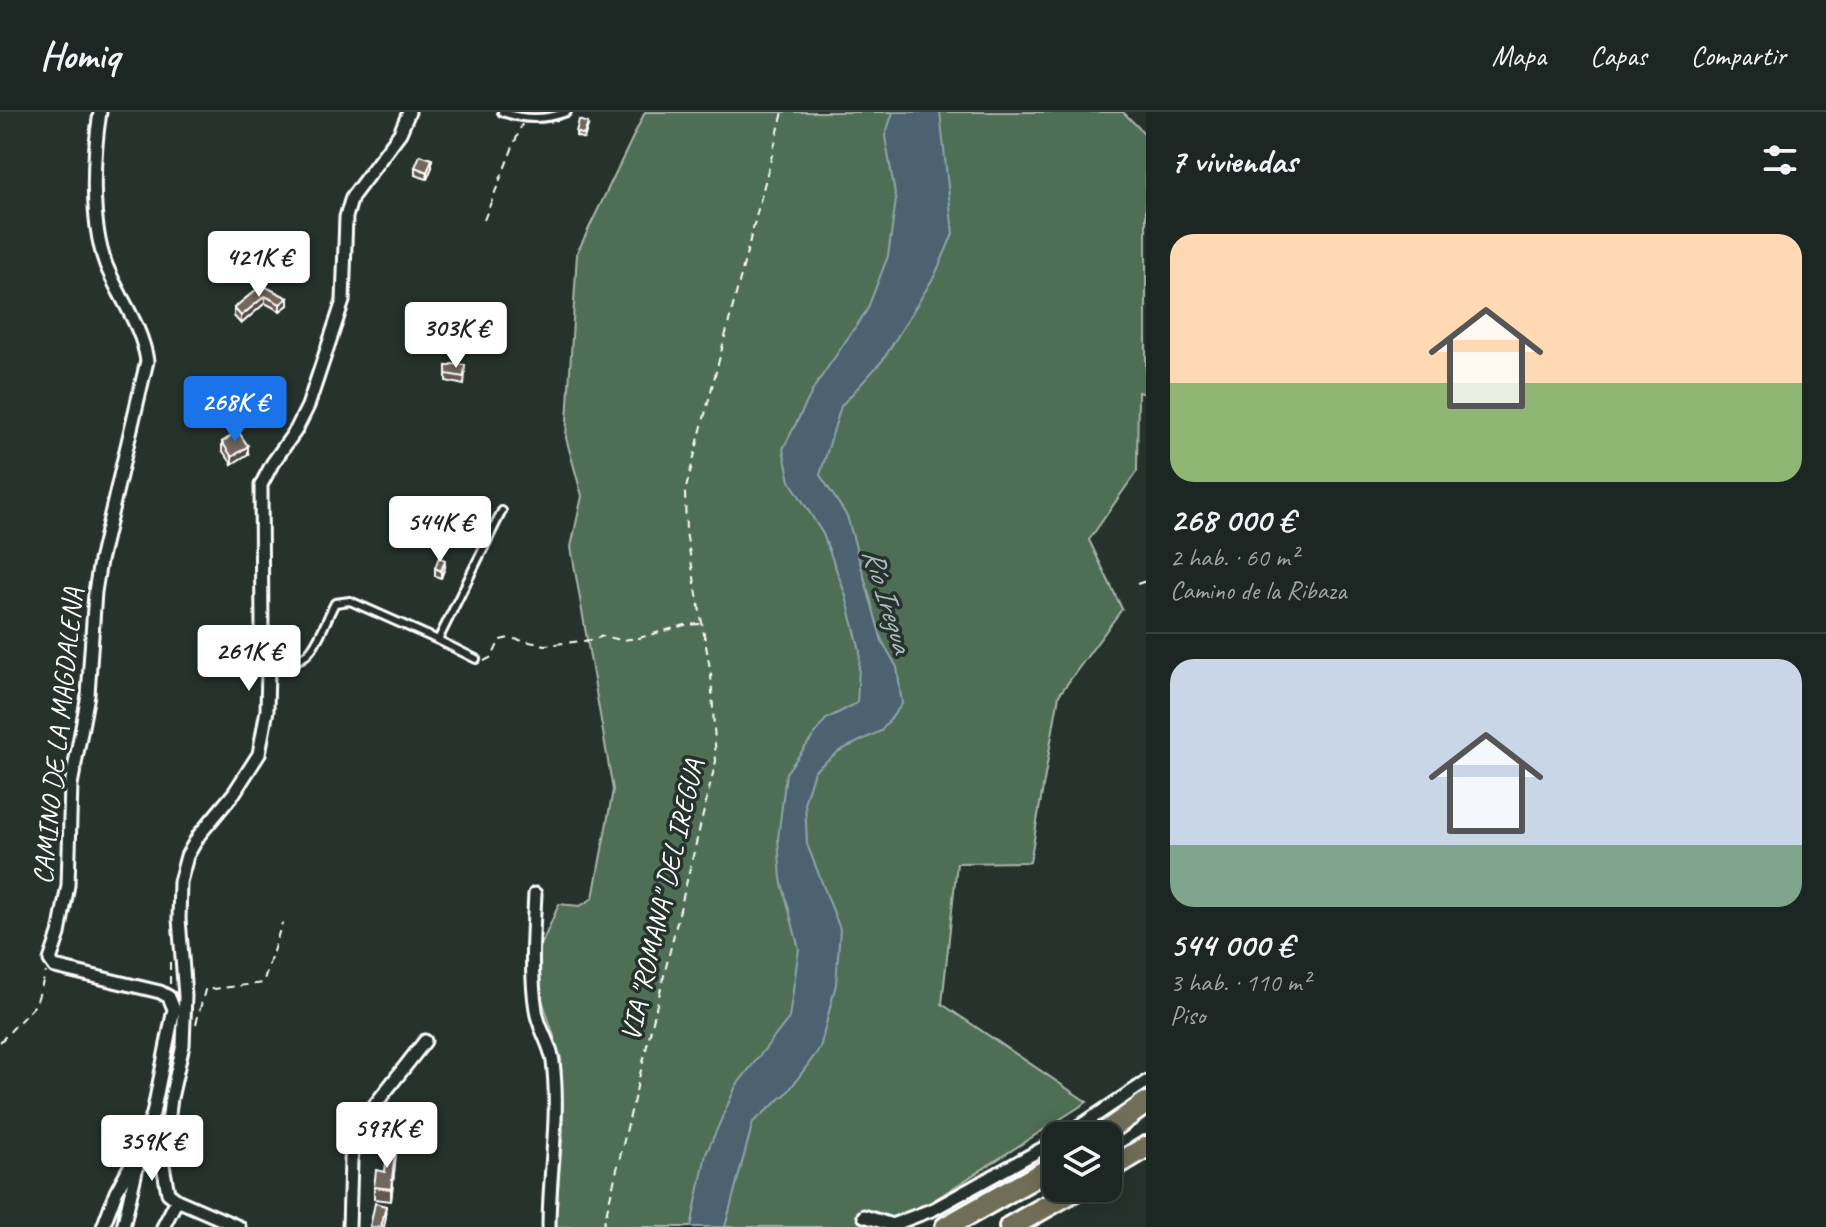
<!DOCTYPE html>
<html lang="es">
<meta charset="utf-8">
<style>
:root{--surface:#1c2622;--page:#29322f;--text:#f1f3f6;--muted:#a0a5a5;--line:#3a4340;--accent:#1a73e8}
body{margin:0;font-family:Caveat,sans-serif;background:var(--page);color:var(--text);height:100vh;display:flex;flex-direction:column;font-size:30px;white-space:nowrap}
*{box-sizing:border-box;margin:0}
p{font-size:26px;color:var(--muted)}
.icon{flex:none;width:44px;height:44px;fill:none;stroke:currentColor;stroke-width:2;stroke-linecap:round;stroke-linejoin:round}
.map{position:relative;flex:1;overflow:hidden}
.side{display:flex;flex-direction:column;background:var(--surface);width:680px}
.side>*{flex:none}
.fabs{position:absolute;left:1042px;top:1010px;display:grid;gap:16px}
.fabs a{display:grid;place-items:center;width:80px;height:80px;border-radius:16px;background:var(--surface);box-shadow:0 4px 20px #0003,0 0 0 2px var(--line);font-size:40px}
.price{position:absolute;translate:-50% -68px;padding:0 18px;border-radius:8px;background:#fff;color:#222;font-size:26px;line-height:52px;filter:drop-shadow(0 2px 4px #0008)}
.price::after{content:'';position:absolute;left:50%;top:48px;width:24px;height:18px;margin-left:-12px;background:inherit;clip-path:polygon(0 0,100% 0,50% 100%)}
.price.on{background:var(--accent);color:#fff}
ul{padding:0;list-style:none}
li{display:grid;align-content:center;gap:16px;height:424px;padding:0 24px}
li+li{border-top:2px solid var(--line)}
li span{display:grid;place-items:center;height:248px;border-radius:24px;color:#555}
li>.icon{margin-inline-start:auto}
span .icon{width:144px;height:144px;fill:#fffc;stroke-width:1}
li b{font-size:34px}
h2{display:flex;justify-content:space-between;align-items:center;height:96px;padding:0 24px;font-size:34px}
header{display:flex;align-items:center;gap:48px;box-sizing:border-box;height:112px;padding:0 40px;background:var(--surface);border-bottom:2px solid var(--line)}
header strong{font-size:38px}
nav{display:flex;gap:44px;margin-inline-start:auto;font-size:28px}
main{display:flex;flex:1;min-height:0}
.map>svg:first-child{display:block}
.green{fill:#506e56;stroke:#a8b6aa;stroke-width:2}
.water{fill:#4b6470;stroke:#93a2a9;stroke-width:2}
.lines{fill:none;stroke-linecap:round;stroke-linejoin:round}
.service-casing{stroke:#fff;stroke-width:12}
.minor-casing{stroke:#fff;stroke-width:17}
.motorway-casing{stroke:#fff;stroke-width:26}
.path{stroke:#fff;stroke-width:2;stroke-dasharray:8 6;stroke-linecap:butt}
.service{stroke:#26332d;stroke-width:6}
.minor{stroke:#26332d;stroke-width:11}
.motorway{stroke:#716e59;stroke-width:20}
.wall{fill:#625850;stroke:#fff;stroke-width:2}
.shaded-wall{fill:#504741;stroke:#fff;stroke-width:2}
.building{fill:#72665d;stroke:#fff;stroke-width:2}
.labels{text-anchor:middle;stroke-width:7;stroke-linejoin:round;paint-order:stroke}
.street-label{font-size:28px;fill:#fff;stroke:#26332d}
.water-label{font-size:30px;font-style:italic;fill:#aeb9bf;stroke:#26332d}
</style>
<header>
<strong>Homiq</strong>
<nav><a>Mapa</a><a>Capas</a><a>Compartir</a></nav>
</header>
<main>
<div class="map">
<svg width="1146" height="1115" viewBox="0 0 1146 1115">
<rect width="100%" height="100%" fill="#26332d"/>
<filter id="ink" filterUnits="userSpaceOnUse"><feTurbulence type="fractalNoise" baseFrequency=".0125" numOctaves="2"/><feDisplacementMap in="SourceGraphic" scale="16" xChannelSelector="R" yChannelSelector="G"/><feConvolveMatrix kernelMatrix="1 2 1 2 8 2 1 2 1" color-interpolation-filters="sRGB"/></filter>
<g filter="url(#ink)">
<path class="green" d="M645,0H1123L1146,23V282L1138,280L1137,359L1089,428L1122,497L1059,583L1030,750L957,751L942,892L1087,990L892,1115H555L563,1018L561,946L541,884L539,862V838L559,792L580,794L593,786L613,678L571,435L582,384L566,326L577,141Z"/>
<path class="water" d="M893,0H940L953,122L935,163L883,248L841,294L820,363L847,404L882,529L897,555L902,592L881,619L839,639L814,659L805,688L807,732L840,817L836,872L820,936L787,981L753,1010L725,1115H691L706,1042L736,974L789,906L799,837L781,767L778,727L786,661L826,607L857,591L860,539L846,484L823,422L790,369L783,337L815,274L867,198L888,144L896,88L885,24Z"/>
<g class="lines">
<g class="service-casing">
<path id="service" d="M502,0C525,8 544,8 567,0
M264,515L288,549C314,552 324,510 335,491L350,489L438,528L502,399
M438,528L476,547"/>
</g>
<g class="minor-casing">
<path id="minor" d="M100,0C93,44 90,111 106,153C119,185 142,214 147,249L100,449L95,480L88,583L71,673L68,773L59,822L50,848L55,855L160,880L169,885L174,897L153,1002L136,1043L116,1080L103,1115
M535,782C533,821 530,860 536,898C538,916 551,932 553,950C560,1005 549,1060 549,1115
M1065,1024L1146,970
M864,1104L892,1113L934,1097L1056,1029
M123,1115L139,1046
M163,1115L177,1088
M239,1115L177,1088L168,1081L163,1053L171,986L183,933L185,884L179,807L180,770L187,744L199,723L234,681L259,642L267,598L268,559L262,518L261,373L272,352L296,318L308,294L343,189L346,105L352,85L400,21L409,0
M349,1115L351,1048L356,1017L425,929"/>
</g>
<g class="motorway-casing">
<path id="motorway" d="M1100,1024L1146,991
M1108,1058L1146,1035
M946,1115L1056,1053
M1010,1115L1079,1076"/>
</g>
<path class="path" d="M484,108L522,12
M1137,472L1146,469
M484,549L492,545L500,528L509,526L545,533L592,528L603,524L621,528L639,526L685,513L701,512
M170,872V850
M196,912L205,878L263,871L282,811
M0,930L36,892L46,860
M603,1115L716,649L711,562L686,420L685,380L783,0"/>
<use href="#service" class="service"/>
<use href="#minor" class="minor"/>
<use href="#motorway" class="motorway"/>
</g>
<path class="wall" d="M588,14L584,27L576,24V20Z
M415,55H432L427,67L415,63Z
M262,173L288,193L280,199L265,191L241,212L234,204V196Z
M446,254L465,261L464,273L446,269Z
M222,330L248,342L232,352L222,338Z
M445,455L441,466L435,464V456Z
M396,1042L391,1089L374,1087V1075Z"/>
<path class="shaded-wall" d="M432,47V55L427,67V60Z
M265,184V191L241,212V204Z
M288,186V193L280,199V192Z
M248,334V342L232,352V345Z
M445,448V455L441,466V459Z
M396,1031V1042L391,1089V1077Z
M386,1094V1105L384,1115H381Z"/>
<path class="building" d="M579,8L588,11L584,23L576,20Z
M420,43L432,47L427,60L415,55Z
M262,173L288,186L280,192L265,184L241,204L234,196Z
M451,252L465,253L464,265L446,262V254H450Z
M238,319L248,334L232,345L222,330Z
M439,445L445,448L441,459L435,456Z
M388,1030L396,1031L391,1077L374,1075L376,1058L385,1060Z
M375,1091L386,1094L381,1115H370Z"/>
</g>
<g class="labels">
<g class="street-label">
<text transform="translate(57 624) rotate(-84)" y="10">CAMINO DE LA MAGDALENA</text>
<text transform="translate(661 788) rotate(-77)" y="10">VIA "ROMANA" DEL IREGUA</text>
</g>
<g class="water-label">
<text transform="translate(888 488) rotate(73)" y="10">Río Iregua</text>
</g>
</g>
</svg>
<div class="fabs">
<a><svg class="icon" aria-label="layers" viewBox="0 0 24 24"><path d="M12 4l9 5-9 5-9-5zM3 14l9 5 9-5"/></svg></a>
</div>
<b class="price" style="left:259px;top:187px">421K €</b>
<b class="price" style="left:456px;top:258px">303K €</b>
<b class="price on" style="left:235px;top:332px">268K €</b>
<b class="price" style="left:440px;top:452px">544K €</b>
<b class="price" style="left:249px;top:581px">261K €</b>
<b class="price" style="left:387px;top:1058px">597K €</b>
<b class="price" style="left:152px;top:1071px">359K €</b>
</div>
<section class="side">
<h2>7 viviendas<svg class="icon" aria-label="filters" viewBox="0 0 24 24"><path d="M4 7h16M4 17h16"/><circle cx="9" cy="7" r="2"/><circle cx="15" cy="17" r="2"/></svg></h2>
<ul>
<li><span style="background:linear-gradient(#ffd9b3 60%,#8fb573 0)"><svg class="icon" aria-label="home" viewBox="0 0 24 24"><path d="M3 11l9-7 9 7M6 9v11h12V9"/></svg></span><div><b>268 000 €</b><p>2 hab. · 60 m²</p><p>Camino de la Ribaza</p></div></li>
<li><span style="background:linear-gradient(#c9d6e8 75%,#7fa58c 0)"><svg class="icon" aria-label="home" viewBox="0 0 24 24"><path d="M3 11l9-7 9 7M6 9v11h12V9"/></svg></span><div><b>544 000 €</b><p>3 hab. · 110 m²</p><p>Piso</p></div></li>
</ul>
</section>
</main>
